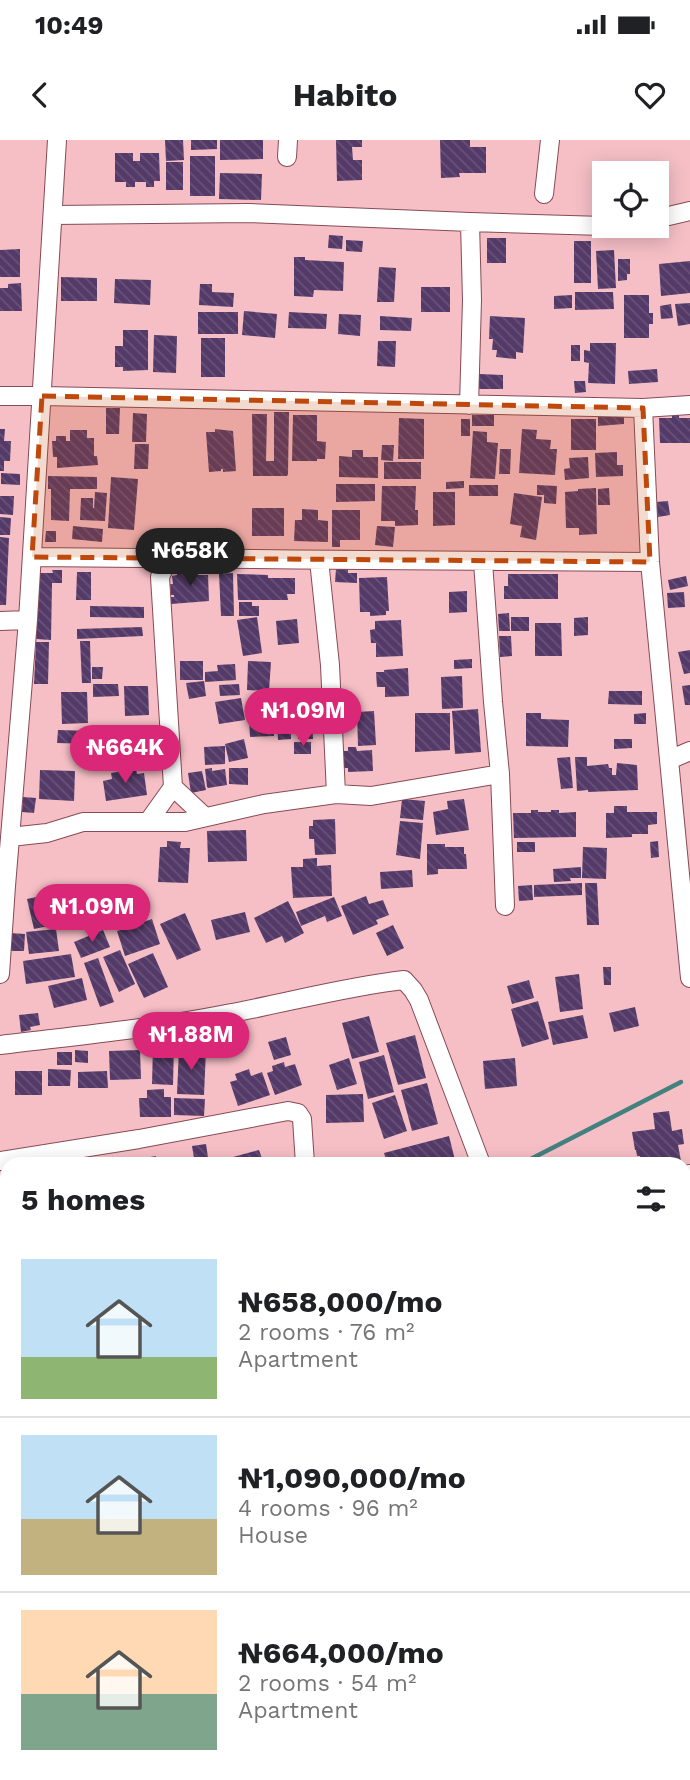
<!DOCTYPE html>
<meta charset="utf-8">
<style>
:root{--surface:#fff;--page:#f6f6f6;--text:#202124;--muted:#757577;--line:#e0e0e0;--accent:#db2777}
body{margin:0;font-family:"Work Sans",sans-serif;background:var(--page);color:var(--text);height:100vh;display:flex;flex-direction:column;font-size:26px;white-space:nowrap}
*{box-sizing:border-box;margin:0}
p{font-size:23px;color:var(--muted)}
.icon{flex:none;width:38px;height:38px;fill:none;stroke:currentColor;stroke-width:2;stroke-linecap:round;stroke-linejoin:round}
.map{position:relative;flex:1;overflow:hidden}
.panel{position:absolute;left:0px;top:1017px;width:691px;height:625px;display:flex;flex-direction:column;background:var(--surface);border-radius:21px 21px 0 0;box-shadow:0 4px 18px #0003}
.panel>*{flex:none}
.tools{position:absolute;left:592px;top:21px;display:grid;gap:14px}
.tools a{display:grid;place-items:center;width:77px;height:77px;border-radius:0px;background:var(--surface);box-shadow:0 4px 18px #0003;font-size:35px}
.price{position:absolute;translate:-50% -60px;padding:0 16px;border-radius:24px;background:var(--accent);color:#fff;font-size:23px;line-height:46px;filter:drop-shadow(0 2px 4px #0008)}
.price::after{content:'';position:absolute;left:50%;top:42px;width:21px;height:16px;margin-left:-10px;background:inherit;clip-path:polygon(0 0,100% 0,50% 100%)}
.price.current{background:#222;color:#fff}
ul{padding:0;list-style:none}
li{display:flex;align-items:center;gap:21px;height:175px;padding:0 21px}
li+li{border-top:2px solid var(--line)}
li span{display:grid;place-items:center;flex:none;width:196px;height:140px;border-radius:0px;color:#555}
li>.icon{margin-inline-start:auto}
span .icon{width:84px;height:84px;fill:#fffc;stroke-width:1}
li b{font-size:30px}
h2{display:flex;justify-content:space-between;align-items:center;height:84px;padding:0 21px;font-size:30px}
.status{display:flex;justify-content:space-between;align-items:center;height:49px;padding:0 35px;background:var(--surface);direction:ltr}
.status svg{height:19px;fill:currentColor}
header{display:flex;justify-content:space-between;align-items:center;height:91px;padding:0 21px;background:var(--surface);font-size:32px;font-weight:700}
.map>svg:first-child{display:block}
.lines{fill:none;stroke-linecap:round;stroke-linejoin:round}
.stream{stroke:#43817e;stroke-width:4.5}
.building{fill:url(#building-back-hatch)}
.street-casing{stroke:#864b55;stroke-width:20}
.street{stroke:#fff;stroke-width:18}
.marked{fill:#bf480c;fill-opacity:0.2;stroke:#bf480c;stroke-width:5;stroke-dasharray:14 9;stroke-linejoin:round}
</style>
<div class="status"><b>10:49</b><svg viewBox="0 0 49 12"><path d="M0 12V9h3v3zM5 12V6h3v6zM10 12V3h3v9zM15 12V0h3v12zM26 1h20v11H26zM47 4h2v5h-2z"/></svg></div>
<header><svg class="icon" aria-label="back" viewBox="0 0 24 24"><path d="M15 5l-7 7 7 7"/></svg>Habito<svg class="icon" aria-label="heart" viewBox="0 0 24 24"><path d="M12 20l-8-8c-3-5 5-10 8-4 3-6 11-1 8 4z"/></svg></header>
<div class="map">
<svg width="690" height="1640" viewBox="0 0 690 1640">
<defs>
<pattern id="building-back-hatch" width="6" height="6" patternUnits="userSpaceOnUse" patternTransform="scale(1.75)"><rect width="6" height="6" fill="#543a68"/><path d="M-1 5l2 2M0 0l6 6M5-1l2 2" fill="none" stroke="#695278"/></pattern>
</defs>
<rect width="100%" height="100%" fill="#f6bfc6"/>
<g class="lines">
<path class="stream" d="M521,1024L681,942"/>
</g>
<path class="building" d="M165,0H183L184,20L166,21Z
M191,0H217V9L191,10Z
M220,0H263V19L220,20Z
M336,0H362V7H352L353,20H362V40L337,41Z
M440,0H470V7H486V33H459L460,37L441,38Z
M115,13H133V21H140V13H159L160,41H154V47H146V42H135V47H126V42H115Z
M190,16H215V56H190Z
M166,22H183V50H166Z
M220,33L262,34L261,60L219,59Z
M329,95L343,96L342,109L328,108Z
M487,98H506V123H487Z
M346,100L363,101L362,112L346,111Z
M574,101H591V143H574Z
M20,109V137H0V110Z
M614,110L616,148L598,149L596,111Z
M294,117H305V120L344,122L343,151L314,150L313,157L294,156Z
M618,119H630V134H627V140L618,141Z
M690,121V153L661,156L659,124Z
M379,127L396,128L394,162H377Z
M61,137L97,138V161H61Z
M115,139L151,140L150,165L114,163Z
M21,143L22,171H0V148H8V144Z
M200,144H212V152L234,153L233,167L199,165Z
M421,147H450V172H421Z
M575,152H613L614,169L575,170Z
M572,155V168L554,169V156Z
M624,155H649V173H653V184H649V198H624Z
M690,163V184L678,186L675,164Z
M671,164L673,178L661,179L660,166Z
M244,171L277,174L275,198L242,195Z
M198,172H238V194H198Z
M289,172L327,174L326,189L288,188Z
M339,174L361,175L360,196L338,194Z
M380,176L412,178L411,191L380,190Z
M490,176L525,178L523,213L516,212V219L496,217L497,210H492L493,199H489Z
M123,190H148V230L123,231V227H115V206H123Z
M154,195L177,196L176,233L153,232Z
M201,198H225V237H201Z
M378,201H396L395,227L377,226Z
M590,203H616L615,244L588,243L589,223L584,222V210L590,211Z
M571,205H580V221H571Z
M657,229L658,242L629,244L628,231Z
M479,234L503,235V249H479Z
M574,241H585L586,252L575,253Z
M106,268H120L119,294H106Z
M274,272H289L288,334L287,336H253L252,274H267L266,321H274Z
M133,273L147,274L146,302H132Z
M672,273H679V278H690V303H660L659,278H672Z
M624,274V284L598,286V275Z
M293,275H317V301L326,302L325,319H317V321H292Z
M472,275H494V286H472Z
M399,278L424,279V319H398Z
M461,279H470V296H461Z
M571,279H596V310H571Z
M0,289H5L4,301H11L10,321H4V331H0Z
M215,289L233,291L236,331L223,332V329H221V331L209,332L206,292H215Z
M522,289L537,290L536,299L551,300L550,309H557L555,335L519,333Z
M70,290H87V298H94V316H97L98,325L57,328V317H53L52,301H56V296H66V301H70Z
M473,291L487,292V302L498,303L495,339L470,338Z
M135,304H149L148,329H134Z
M382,305H394L393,321L381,320Z
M500,309H511L510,334H499Z
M352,310H363V317H378V338L339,337V316L352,317Z
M617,312V325H623V336L596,337L595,313Z
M588,317L589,338L565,340L564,329L570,328L569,318Z
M384,322H421V339H384Z
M1,333L20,334V345L1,344Z
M48,336L97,337V349H70L69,381L51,380V349H48Z
M111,337L138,339L134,390L108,388Z
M464,341V348L446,349V342Z
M336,344H375V361L336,362Z
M469,345H498V356H469Z
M537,345L557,346L556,364L544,363V355H537Z
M382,346H416L415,370H418V385L395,386V381H381Z
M596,348L597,394L579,395V388H566L565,352L578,351V349Z
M609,348L610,365H598V349Z
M95,352L107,353L105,381L80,380L81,358H93V368H94Z
M433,352H455V385L433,386Z
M514,353L542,357L536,400L520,397L522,386L510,384Z
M0,356H14L13,375L0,374Z
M668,361L670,375L658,377L656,362Z
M252,368H284V396H252Z
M302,369L318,370V380L328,381V402L294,401L295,380H302Z
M332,370H360V400H340V407H332Z
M0,377L11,378L10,395H0Z
M73,386L103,389L102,402L72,399Z
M377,386L395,387L393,407L375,405Z
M46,391H56V402H45Z
M0,397L9,398L6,465H0Z
M336,429H348V433H357V443L335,442Z
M52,430H62V443H52L51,500L36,499L37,433H53Z
M77,432H91V460H76Z
M197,432V435H208L209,461L171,464L170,457H174V455H171L170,444H173L172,436L177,435V434Z
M233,433L234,476H221L219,434Z
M237,434L268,435V438H295V454H287L288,460H238Z
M508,434H558V459H504V446H508Z
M686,436L688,446L670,450L668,440Z
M387,437L389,471H386V475L370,476V472H360L359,438Z
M467,451V472L449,473V452Z
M684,452L685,467L668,468L667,453Z
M239,462H252V466H259V476H239Z
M90,466L144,467V478L90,477Z
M509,473L510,491H499L498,474Z
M257,477L262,513L243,516L237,480Z
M511,477H529V491H511Z
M588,477V495L574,496V478Z
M297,479L299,503L278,505L276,481Z
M401,480L403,516L376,517V503H371L370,490L375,489V481Z
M535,483H561L562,516H535Z
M142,487L143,496L77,499V489Z
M499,496H511L512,516L500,517Z
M80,501H90L91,543H82Z
M36,502H49L48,544H34Z
M690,510V533L684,534L678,512Z
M472,519V528L454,529V520Z
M180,521H203V540H180Z
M248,521L271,522L269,551L247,550Z
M235,524L236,540L205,542V532L218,531L217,525Z
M92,527H103L102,539H92Z
M408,528L409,556L385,557V547H377L376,532H384V530Z
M462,536L463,568L442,569L441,537Z
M204,541L206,556L189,559L186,543Z
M93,544H118L119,556L93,557Z
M239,544L240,555L220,556L219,545Z
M690,545V565H685L682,546Z
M124,546H148L149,575L125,576Z
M609,551H642V565L608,564Z
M61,552H87L88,583L62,584Z
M241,558L245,580L219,584L215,562Z
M272,560L274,596L250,597L248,561Z
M478,569L481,612L455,614L452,571Z
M374,571L376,605L358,606L357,572Z
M415,573H450V610L415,612Z
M526,573H541V579L569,580L568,607L526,606Z
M646,573V584H634V574Z
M312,576L313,599H298V594H291V599L278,600L277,577Z
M58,590L93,591L92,604L57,603Z
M123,596L125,623L97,625L95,598Z
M244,599L248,618L229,622L225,604Z
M614,599H632V608L614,609Z
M294,602H311V614H294Z
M225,606V624L205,625L204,607Z
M348,607H356L357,611L372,610L373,631L348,632V628H344V611H348Z
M570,617L573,648L561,649L557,618Z
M575,617H587V626L608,624L609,628H612V635H616L617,623L637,625L638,650L588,652V650L577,651Z
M212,628V631L225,629L227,645L208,648L207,647L205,629Z
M229,628H248V645L229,644Z
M136,629L137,634L144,633L147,655L106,661L103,641L112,639L111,633Z
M40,630L75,631L74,661L39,659Z
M202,631L206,650L191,653L188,633Z
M23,657L36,658L34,673L22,672Z
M402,659L425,661L423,680L400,678Z
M464,659L469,690L436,695L433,672L448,669L447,661Z
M614,666H627V672H657V684L648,685V694H632V697L606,698V673H614Z
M531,670H538V672H551V670H559V673L576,672V697L514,698L513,673H531Z
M335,679L336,714L315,715L314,699H309V686H313V680Z
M400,681L423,683L420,719L396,715Z
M246,690L247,721L208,722L207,691Z
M167,701L181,702L180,708H190L188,743L158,742L160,707H167Z
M658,701L659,717L651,718L650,702Z
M517,702H535V712H517Z
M427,704H445V707H464V714H466L467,729H438V734L427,735Z
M583,707L607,708L606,739L582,738Z
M317,718V726L331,725L332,756L293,758L291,727H303V719Z
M581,727V738H570L571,741L554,742L553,729Z
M412,730L413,747L381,749L380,732Z
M582,743V755L534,757V745Z
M585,743H597L599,785H587Z
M532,745L533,760L519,761L518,746Z
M41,756L43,764L58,761L63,783L34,789L27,759Z
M137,756L142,776L106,783L102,764Z
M366,756L369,764L383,760L389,775L376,780L378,784L353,795L341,766Z
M334,757L342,776L327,782L325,776L301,786L296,772Z
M288,761L304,793L285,803L282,796L266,803L254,778Z
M245,772L250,792L216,800L211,780Z
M185,773L201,810L177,820L160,784Z
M152,779L160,804L125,816L117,791Z
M393,785L404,808L387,816L376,793Z
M56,789L59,811L29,814L26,792Z
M103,790L110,807L81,818L74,802Z
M10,793L25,794L24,811H9Z
M120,810L135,844L119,852L103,817Z
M153,813L168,847L144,858L128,824Z
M71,814L75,837L26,844L23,821Z
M98,818L114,862L100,867L84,823Z
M603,827H611V845H604Z
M579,834L583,869L560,872L555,837Z
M82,838L87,860L54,868L48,846Z
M529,840L534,858L512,864L507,846Z
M538,861L549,899L522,907L511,869Z
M635,867L639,886L614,892L609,873Z
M38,873L40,885L30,887L31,890L21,892L19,875Z
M583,875L588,898L553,905L548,882Z
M369,876L379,912L352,919L342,883Z
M415,895L426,938L398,945L386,903Z
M286,897L291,915L274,920L268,902Z
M153,905H174L173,945L152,944Z
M179,909L206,910L204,955L177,954Z
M75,910L88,911V923L75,922Z
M140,910L141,939L110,940L109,911Z
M57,912H72V925H57Z
M384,915L394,952L368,959L359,922Z
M349,918L357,944L337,950L329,925Z
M515,918L517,946L485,949L483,921Z
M284,922L285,927L295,924L302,945L275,955L267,933L273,931L272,926Z
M48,929L71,930L70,946H48Z
M249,929L251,936L262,932L270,955L238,966L230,942L237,940L235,934Z
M15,931H42V955H15Z
M107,931L108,948H78V932Z
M427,943L438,984L412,991L401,950Z
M164,949V957H171V977H140L139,958H147V950Z
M363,954L364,982L326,983V955Z
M395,955L407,991L384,999L372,963Z
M174,958L205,959L204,976L174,975Z
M669,971L672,991L682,989L684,1004L678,1005L681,1021L663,1024H641L640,1016H637L636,1010H635L632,992L655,989L653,973Z
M449,996L456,1024H387L384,1013Z
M206,1004L209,1024H195L192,1006Z
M259,1010L264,1024H235L233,1017Z
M156,1016L157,1024H128L127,1021Z
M688,1137L690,1140V1161L684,1163V1139Z
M690,1327V1358L684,1360V1329Z
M690,1402V1445H684V1403Z
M690,1454V1477L684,1478V1455Z
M690,1503V1525L684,1527V1505Z
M690,1529V1551L684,1553V1531Z
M203,1634H227L228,1640H204Z
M237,1634H259L260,1640H237Z
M368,1634H397L398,1640H369Z"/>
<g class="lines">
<g class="street-casing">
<path id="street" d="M287,17L288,0
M544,54L550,0
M53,75L249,73L470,82L604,86
M656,79L690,71
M0,256H42L643,268L690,265
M469,265L472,160L470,82
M643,268L650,422L690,838
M32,417C238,418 444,422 650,422
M319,420L330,525L336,654
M0,481L28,480
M669,620L690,611
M500,634L505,766
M173,647L205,677
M148,682L173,647L160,437L169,417
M10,697L47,693L83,682H185L264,664L336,654L371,656L500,634L493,562L483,422
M0,834L6,746L28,480L57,0
M0,905C74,896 148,889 221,875C283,864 342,847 404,840L413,850L419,860L481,1024
M0,1021L139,999L288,971L298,973L302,979L305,1024
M684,1035L690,1034
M0,1098L7,1162
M684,1205L690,1204
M684,1375L690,1373
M684,1609L690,1608
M66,1634L67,1640
M588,1634V1640
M513,1640L534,1634"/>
</g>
<use href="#street" class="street"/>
</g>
<path class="marked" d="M42,256L643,268L650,422L32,417Z"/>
</svg>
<div class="tools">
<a><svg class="icon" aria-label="locate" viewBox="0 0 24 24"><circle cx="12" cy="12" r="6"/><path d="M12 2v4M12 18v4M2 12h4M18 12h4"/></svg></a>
</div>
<b class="price current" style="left:190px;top:448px">₦658K</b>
<b class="price" style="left:303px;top:608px">₦1.09M</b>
<b class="price" style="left:125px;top:645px">₦664K</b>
<b class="price" style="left:92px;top:804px">₦1.09M</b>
<b class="price" style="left:191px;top:932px">₦1.88M</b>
<section class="panel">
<h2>5 homes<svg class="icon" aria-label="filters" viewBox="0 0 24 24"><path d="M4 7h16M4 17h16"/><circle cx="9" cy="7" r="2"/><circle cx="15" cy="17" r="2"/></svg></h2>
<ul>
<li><span style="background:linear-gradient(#bfe0f5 70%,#8fb573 0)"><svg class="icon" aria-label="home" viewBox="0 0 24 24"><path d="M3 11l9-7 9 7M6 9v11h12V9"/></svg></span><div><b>₦658,000/mo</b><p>2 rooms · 76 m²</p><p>Apartment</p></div></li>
<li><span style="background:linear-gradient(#bfe0f5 60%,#c2b280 0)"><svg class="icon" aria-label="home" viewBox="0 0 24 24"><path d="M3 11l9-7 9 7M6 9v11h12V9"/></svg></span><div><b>₦1,090,000/mo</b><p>4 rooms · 96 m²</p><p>House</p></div></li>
<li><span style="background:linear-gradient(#ffd9b3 60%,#7fa58c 0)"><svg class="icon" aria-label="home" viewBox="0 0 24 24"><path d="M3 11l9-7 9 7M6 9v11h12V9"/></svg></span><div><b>₦664,000/mo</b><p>2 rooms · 54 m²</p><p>Apartment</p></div></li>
</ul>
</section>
</div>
